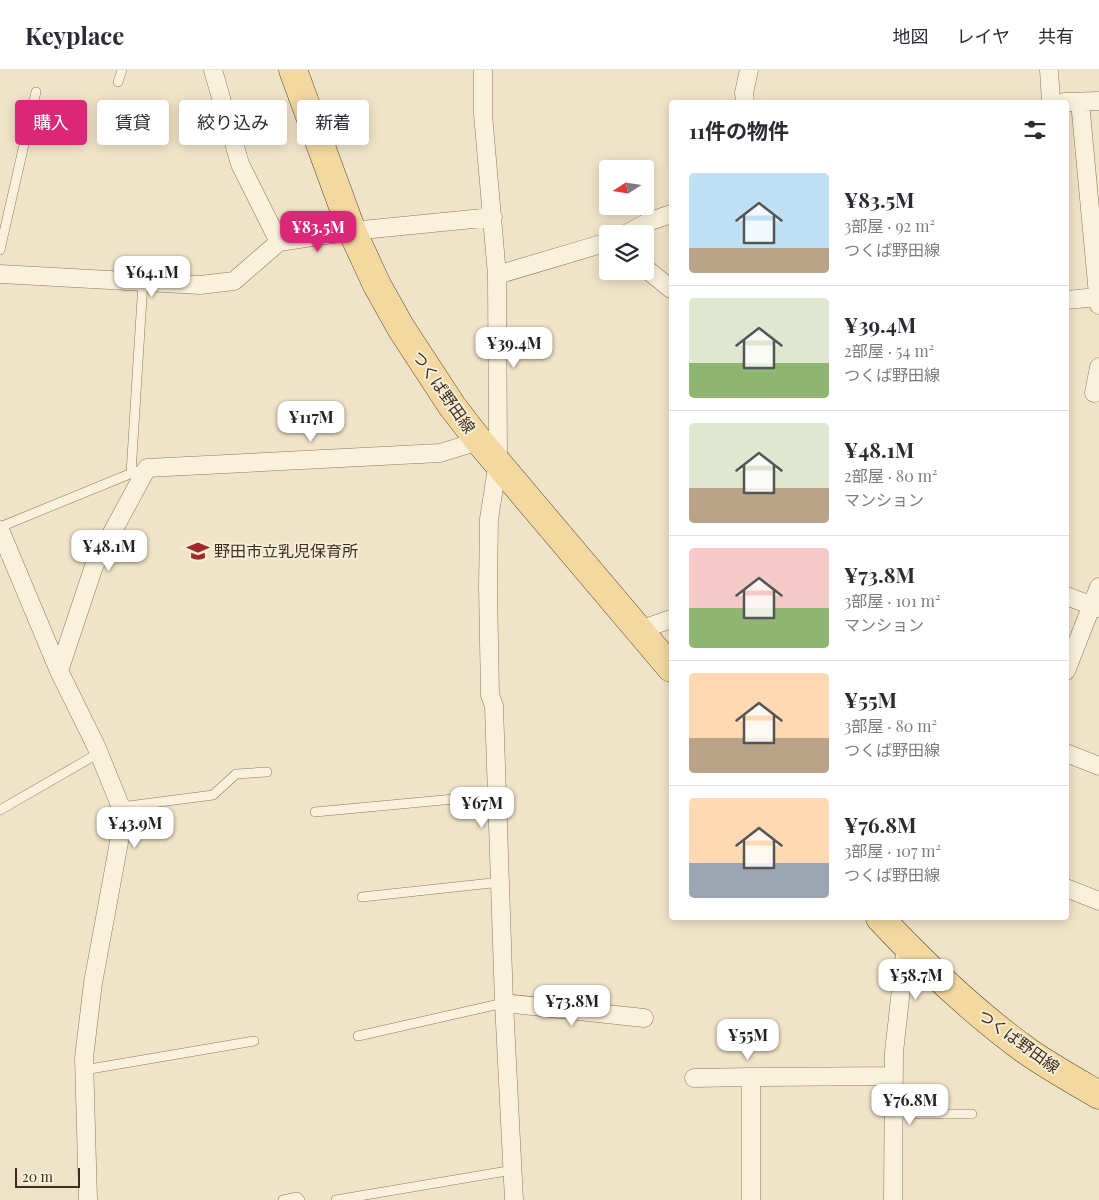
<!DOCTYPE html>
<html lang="ja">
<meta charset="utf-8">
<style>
:root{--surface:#fff;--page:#f2f2f3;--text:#2b2b33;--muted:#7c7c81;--line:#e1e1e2;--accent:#db2777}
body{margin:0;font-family:"Playfair Display","Noto Sans JP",serif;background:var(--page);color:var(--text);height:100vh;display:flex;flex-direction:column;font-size:19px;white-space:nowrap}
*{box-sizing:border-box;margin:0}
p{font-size:16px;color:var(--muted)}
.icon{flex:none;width:28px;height:28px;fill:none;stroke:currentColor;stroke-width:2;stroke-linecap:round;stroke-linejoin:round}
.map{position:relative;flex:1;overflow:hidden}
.drawer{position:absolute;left:669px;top:30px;width:400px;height:820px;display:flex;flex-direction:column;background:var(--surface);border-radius:5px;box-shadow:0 2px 12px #0003}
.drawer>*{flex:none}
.hud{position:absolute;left:15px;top:30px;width:475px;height:45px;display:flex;gap:10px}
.needle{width:32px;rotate:258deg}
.tools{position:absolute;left:599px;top:90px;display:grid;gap:10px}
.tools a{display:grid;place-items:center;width:55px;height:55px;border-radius:5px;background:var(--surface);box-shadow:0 2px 12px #0003;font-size:25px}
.scale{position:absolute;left:15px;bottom:12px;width:65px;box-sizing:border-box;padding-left:5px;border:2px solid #3d2e20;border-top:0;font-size:14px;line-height:18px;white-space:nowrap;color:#3d2e20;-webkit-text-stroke:4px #f7eed8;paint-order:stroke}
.price{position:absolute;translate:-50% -42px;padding:0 11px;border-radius:10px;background:#fff;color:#222;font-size:16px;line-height:32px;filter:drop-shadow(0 1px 2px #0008)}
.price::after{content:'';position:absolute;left:50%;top:30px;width:15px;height:11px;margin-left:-8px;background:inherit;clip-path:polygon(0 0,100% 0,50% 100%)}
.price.active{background:var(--accent);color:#fff}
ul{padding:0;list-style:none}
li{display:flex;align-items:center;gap:15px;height:125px;padding:0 20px}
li+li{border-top:1px solid var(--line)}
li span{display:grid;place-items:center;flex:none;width:140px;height:100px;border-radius:5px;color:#555}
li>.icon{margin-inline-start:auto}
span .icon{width:60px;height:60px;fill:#fffc;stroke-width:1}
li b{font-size:21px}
h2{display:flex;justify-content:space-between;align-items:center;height:60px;padding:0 20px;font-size:21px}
.chip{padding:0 18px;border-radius:5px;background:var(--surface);box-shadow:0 2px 12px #0003;font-size:18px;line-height:45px}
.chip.active{background:var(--accent);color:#fff}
header{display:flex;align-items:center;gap:30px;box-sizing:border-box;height:70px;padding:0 25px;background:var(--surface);border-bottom:1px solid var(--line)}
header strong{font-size:24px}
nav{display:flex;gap:28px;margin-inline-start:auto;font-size:18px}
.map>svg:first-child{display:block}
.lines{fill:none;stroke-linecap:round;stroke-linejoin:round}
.lane-casing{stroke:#8d765c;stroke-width:10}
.street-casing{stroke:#8d765c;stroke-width:19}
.primary-casing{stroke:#5b4430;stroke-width:29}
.lane{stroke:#faf1dc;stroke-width:9}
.street{stroke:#faf1dc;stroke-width:18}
.primary{stroke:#f3d9a0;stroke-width:28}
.labels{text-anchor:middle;stroke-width:4;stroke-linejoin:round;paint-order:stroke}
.street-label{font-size:16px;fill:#3d2e20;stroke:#f7eed8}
.poi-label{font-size:16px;fill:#3d2e20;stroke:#f7eed8;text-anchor:start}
</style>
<header>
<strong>Keyplace</strong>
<nav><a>地図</a><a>レイヤ</a><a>共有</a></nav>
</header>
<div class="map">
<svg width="1099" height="1130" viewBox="0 0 1099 1130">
<rect width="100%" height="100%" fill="#f0e4c8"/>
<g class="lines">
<g class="lane-casing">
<path id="lane" d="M118,12L122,0
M0,180L36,22
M131,403L143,212
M0,457L137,401
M121,737L213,725L236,704L267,702
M0,740L99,683
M315,742L497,725
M362,827L501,812
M358,966L504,933
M84,1000L254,971
M893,1044H972
M283,1130L297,1127L300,1130
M336,1130L513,1100"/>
</g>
<g class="street-casing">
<path id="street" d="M213,0L240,94L279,172
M483,0V44L497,205L498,392L489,449L488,518L490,625L494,636L504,933L514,1130
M1049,0L1051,32
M745,32L744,23L749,0
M1064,32L1099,31
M1080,32L1099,235
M626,164L648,152L671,144
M645,198L671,219
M0,204L200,215L234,211L279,172L352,161L493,147
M497,205L608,172
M1066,230L1098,227
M1094,323L1099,297
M0,460L59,601L96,676L124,745L93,913L84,988L88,1130
M1066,526L1099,538
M640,560L671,549
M59,601L94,496L147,398L440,383L479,371
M1066,601L1099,517
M1066,683L1099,696
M1066,818L1099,831
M504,933L644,948
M694,1008L751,1007
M751,1130V1007L894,1006
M893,1130L894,982L906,875"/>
</g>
<g class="primary-casing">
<path id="primary" d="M293,0L352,161L377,215L401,258L452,336L479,371L671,598
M880,848C925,896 973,942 1027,981C1050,997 1075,1011 1099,1025"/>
</g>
<use href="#lane" class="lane"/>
<use href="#street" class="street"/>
<use href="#primary" class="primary"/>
</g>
<defs>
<g id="school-bare" transform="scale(1.725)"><path d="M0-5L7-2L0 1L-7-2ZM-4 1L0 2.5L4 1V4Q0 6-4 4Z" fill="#9e2a2b" stroke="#f7eed8" stroke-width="2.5" paint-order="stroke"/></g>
</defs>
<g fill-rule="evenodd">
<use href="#school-bare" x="198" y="481"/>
</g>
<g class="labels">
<g class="street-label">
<text transform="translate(444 322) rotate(55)" y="6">つくば野田線</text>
<text transform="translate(1019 971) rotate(36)" y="6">つくば野田線</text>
</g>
<g class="poi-label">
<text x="214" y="487">野田市立乳児保育所</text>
</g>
</g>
</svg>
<div class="tools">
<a><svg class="needle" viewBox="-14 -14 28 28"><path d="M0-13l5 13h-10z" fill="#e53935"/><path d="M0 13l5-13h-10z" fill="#7c7c81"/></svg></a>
<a><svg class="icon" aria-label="layers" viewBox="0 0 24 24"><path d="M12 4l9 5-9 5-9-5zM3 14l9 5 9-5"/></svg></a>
</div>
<div class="scale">20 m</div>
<b class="price active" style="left:318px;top:183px">¥83.5M</b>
<b class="price" style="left:152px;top:228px">¥64.1M</b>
<b class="price" style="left:514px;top:299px">¥39.4M</b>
<b class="price" style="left:311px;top:373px">¥117M</b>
<b class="price" style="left:109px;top:502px">¥48.1M</b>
<b class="price" style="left:482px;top:759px">¥67M</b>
<b class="price" style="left:135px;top:779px">¥43.9M</b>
<b class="price" style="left:916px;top:931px">¥58.7M</b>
<b class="price" style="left:572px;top:957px">¥73.8M</b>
<b class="price" style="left:748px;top:991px">¥55M</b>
<b class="price" style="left:910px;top:1056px">¥76.8M</b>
<div class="hud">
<a class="chip active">購入</a>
<a class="chip">賃貸</a>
<a class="chip">絞り込み</a>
<a class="chip">新着</a>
</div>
<section class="drawer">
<h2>11件の物件<svg class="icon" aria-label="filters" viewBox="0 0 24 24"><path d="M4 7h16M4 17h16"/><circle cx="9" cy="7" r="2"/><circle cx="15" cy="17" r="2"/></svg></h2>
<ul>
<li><span style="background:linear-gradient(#bfe0f5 75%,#b9a48a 0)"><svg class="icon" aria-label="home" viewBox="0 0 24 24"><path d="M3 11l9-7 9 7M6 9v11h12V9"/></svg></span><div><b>¥83.5M</b><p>3部屋 · 92 m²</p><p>つくば野田線</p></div></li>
<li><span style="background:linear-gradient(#dfe7d0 65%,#8fb573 0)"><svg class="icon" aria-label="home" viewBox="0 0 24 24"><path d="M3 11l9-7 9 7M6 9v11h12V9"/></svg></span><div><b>¥39.4M</b><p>2部屋 · 54 m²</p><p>つくば野田線</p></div></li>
<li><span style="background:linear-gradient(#dfe7d0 65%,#b9a48a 0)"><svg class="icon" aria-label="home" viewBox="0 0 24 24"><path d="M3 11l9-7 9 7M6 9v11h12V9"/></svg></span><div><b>¥48.1M</b><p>2部屋 · 80 m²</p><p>マンション</p></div></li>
<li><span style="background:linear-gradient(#f6c9c9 60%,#8fb573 0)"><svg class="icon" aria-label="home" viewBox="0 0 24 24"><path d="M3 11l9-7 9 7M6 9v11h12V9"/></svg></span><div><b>¥73.8M</b><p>3部屋 · 101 m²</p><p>マンション</p></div></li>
<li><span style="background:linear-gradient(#ffd9b3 65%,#b9a48a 0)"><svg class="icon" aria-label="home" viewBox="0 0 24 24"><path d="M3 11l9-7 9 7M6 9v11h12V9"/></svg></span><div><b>¥55M</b><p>3部屋 · 80 m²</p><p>つくば野田線</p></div></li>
<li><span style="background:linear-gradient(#ffd9b3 65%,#9aa5b1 0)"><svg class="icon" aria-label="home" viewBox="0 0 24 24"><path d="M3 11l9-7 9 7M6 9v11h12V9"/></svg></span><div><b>¥76.8M</b><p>3部屋 · 107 m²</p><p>つくば野田線</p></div></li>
</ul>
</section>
</div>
